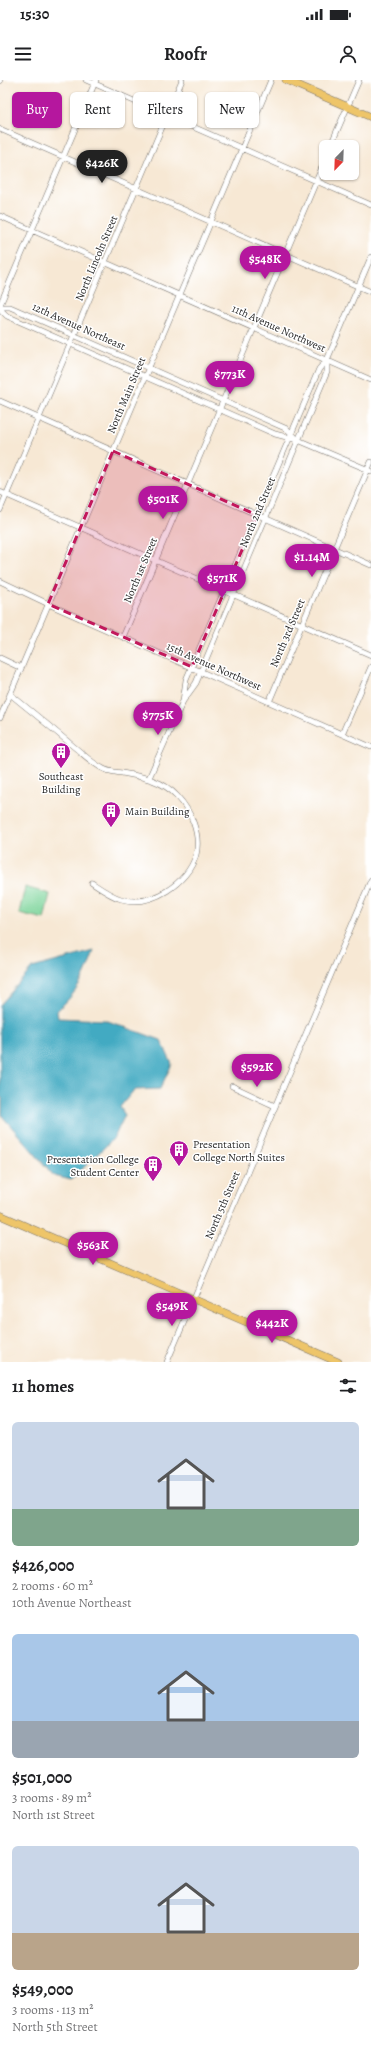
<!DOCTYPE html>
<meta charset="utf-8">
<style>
:root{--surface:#fff;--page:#f6f6f6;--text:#202124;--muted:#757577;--accent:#b5179e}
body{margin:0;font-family:Alegreya,serif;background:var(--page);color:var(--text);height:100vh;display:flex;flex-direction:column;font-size:15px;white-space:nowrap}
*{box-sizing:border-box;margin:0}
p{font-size:13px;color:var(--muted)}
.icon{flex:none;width:22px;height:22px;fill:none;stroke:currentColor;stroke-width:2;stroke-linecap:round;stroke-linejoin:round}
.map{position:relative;height:1282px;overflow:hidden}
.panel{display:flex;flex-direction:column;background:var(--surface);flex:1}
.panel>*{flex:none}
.guide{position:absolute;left:12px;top:12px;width:347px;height:36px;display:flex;gap:8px}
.needle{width:26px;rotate:203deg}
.controls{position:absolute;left:319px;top:60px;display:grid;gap:8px}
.controls a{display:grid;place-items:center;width:40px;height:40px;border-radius:6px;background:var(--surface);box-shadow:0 1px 3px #0004;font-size:20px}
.price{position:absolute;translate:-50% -34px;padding:0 9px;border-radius:14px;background:var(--accent);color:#fff;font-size:13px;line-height:26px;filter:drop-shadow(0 1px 2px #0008)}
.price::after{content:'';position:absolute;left:50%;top:24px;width:12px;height:9px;margin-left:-6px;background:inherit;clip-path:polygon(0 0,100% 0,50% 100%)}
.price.selected{background:#222;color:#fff}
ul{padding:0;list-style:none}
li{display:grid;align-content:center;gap:8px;height:212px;padding:0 12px}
li span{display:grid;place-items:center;height:124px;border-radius:6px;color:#555}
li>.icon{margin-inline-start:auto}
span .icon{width:72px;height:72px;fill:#fffc;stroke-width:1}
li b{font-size:17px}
h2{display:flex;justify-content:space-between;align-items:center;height:48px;padding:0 12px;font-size:17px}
.pill{padding:0 14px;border-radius:6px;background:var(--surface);box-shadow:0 1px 3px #0004;font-size:14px;line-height:36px}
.pill.selected{background:var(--accent);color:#fff}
.status{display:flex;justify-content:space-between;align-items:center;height:28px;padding:0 20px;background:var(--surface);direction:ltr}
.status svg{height:11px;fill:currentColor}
header{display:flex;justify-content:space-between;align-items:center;height:52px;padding:0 12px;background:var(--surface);font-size:18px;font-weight:700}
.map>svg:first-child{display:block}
.green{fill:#7bd49a;stroke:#538062}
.water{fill:#42aac2;stroke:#366a76}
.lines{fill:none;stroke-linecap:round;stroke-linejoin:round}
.minor-casing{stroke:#726d66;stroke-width:6}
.major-casing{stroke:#726d66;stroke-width:8}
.minor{stroke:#fff;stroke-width:5}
.major{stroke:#eec569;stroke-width:7}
.marked{fill:#c2185b;fill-opacity:0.2;stroke:#c2185b;stroke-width:3;stroke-dasharray:8 5;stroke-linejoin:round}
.labels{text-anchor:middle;stroke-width:3;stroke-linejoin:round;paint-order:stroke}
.street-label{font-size:11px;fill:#2b2b2b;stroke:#fff}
.poi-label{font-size:11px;fill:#2b2b2b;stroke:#fff;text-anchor:start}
</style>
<div class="status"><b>15:30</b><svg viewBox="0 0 49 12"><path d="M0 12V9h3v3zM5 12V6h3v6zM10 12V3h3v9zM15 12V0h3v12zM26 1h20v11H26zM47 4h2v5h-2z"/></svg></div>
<header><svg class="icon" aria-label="menu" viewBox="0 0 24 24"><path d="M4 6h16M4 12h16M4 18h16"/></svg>Roofr<svg class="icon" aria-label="person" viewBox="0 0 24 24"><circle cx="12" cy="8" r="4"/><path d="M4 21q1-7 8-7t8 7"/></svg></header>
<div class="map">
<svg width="371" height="1282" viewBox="0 0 371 1282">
<rect width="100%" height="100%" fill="#fff"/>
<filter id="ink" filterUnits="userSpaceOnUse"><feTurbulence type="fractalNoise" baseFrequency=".025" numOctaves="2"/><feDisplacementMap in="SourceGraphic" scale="8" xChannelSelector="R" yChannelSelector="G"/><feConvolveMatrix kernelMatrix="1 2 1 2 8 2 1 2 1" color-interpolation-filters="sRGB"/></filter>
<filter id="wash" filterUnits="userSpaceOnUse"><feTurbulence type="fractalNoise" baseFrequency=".012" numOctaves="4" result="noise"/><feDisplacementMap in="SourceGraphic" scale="16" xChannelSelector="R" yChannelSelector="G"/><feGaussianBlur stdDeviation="0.9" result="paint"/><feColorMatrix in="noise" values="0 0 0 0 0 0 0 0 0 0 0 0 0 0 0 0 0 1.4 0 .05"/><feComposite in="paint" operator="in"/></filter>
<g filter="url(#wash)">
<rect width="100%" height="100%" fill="#f7e8d4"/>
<path class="green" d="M25,807L50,814L44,839L19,833Z"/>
<path class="water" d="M94,871C84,899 79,910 57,931L58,938L105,940L161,960L172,984L160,1009L134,1010L120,1027L125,1035L114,1058L71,1100L54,1096L2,1036V1018L0,1017V925L32,888Z"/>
</g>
<g filter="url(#ink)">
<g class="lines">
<g class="minor-casing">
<path id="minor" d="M86,0L371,125
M0,1V0
M0,49L371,212
M330,67L359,0
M0,136L371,300
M0,225L96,0
M0,227H10L287,349L298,360
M0,229L7,236L275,354L298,360L371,391
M0,321L371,485
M0,412L371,575
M0,430L182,0
M0,501L57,528L371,667
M123,557L326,78
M0,578L21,588
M10,614C31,631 52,648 73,666C82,673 92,683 102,688C108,692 116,692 122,693C143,697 162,700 177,716C191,731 201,754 196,775C188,803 151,828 121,819C111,816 101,809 92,803
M183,621L186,600L319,289L327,280L371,177
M269,622L371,382
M0,638L271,0
M342,654L371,587
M149,698L183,621L196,603L327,292V280
M232,1006L275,1026
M167,1282L371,800"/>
</g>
<g class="major-casing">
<path id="major" d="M286,0L371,37
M0,1135L338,1282"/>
</g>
<use href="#minor" class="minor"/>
<use href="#major" class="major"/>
</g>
</g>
<path class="marked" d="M113,371L257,435L192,587L48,524Z"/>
<defs>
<g id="building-pin" transform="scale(1)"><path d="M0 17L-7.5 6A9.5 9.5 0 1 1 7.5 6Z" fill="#b5179e" stroke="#fff"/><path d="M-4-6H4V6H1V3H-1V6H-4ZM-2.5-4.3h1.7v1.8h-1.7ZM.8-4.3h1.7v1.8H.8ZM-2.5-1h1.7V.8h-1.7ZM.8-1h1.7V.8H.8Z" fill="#fff"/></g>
</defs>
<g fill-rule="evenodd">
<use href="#building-pin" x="61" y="672"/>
<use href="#building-pin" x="111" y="731"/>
<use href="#building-pin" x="179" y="1070"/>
<use href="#building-pin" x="153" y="1085"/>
</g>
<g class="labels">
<g class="street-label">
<text transform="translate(96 178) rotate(-67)" y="4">North Lincoln Street</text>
<text transform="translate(79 246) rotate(24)" y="4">12th Avenue Northeast</text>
<text transform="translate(279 248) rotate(24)" y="4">11th Avenue Northwest</text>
<text transform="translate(126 315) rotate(-67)" y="4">North Main Street</text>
<text transform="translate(257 432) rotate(-67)" y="4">North 2nd Street</text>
<text transform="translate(140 490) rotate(-67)" y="4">North 1st Street</text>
<text transform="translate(287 553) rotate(-67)" y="4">North 3rd Street</text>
<text transform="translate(214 586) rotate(24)" y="4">15th Avenue Northwest</text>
<text transform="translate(222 1125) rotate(-67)" y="4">North 5th Street</text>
</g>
<g class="poi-label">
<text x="61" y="700" text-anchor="middle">Southeast<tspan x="61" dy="13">Building</tspan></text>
<text x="125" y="735">Main Building</text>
<text x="193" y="1068">Presentation<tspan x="193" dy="13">College North Suites</tspan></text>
<text x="139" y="1083" text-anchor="end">Presentation College<tspan x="139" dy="13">Student Center</tspan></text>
</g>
</g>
</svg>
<div class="controls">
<a><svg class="needle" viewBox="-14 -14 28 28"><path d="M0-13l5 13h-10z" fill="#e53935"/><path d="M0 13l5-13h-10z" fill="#757577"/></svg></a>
</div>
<b class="price selected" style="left:102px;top:104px">$426K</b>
<b class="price" style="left:265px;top:200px">$548K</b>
<b class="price" style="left:230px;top:315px">$773K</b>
<b class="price" style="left:163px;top:440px">$501K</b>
<b class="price" style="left:312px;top:498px">$1.14M</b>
<b class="price" style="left:222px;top:519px">$571K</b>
<b class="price" style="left:158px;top:656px">$775K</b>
<b class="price" style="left:257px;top:1008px">$592K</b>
<b class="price" style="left:93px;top:1186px">$563K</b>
<b class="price" style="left:172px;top:1247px">$549K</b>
<b class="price" style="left:272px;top:1264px">$442K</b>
<div class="guide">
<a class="pill selected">Buy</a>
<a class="pill">Rent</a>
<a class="pill">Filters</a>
<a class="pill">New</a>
</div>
</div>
<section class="panel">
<h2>11 homes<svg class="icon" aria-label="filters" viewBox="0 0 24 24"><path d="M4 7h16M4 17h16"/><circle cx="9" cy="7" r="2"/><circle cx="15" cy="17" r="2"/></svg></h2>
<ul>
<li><span style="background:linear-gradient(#c9d6e8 70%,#7fa58c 0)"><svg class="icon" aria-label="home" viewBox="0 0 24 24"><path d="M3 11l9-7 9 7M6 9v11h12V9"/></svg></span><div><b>$426,000</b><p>2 rooms · 60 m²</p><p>10th Avenue Northeast</p></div></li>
<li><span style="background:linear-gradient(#a9c7e8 70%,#9aa5b1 0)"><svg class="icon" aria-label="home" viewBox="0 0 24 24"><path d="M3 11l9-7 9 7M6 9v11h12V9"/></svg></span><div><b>$501,000</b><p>3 rooms · 89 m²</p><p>North 1st Street</p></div></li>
<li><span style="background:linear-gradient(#c9d6e8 70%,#b9a48a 0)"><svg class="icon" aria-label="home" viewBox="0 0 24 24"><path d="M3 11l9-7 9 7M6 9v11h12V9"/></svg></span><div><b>$549,000</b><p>3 rooms · 113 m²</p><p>North 5th Street</p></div></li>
</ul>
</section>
